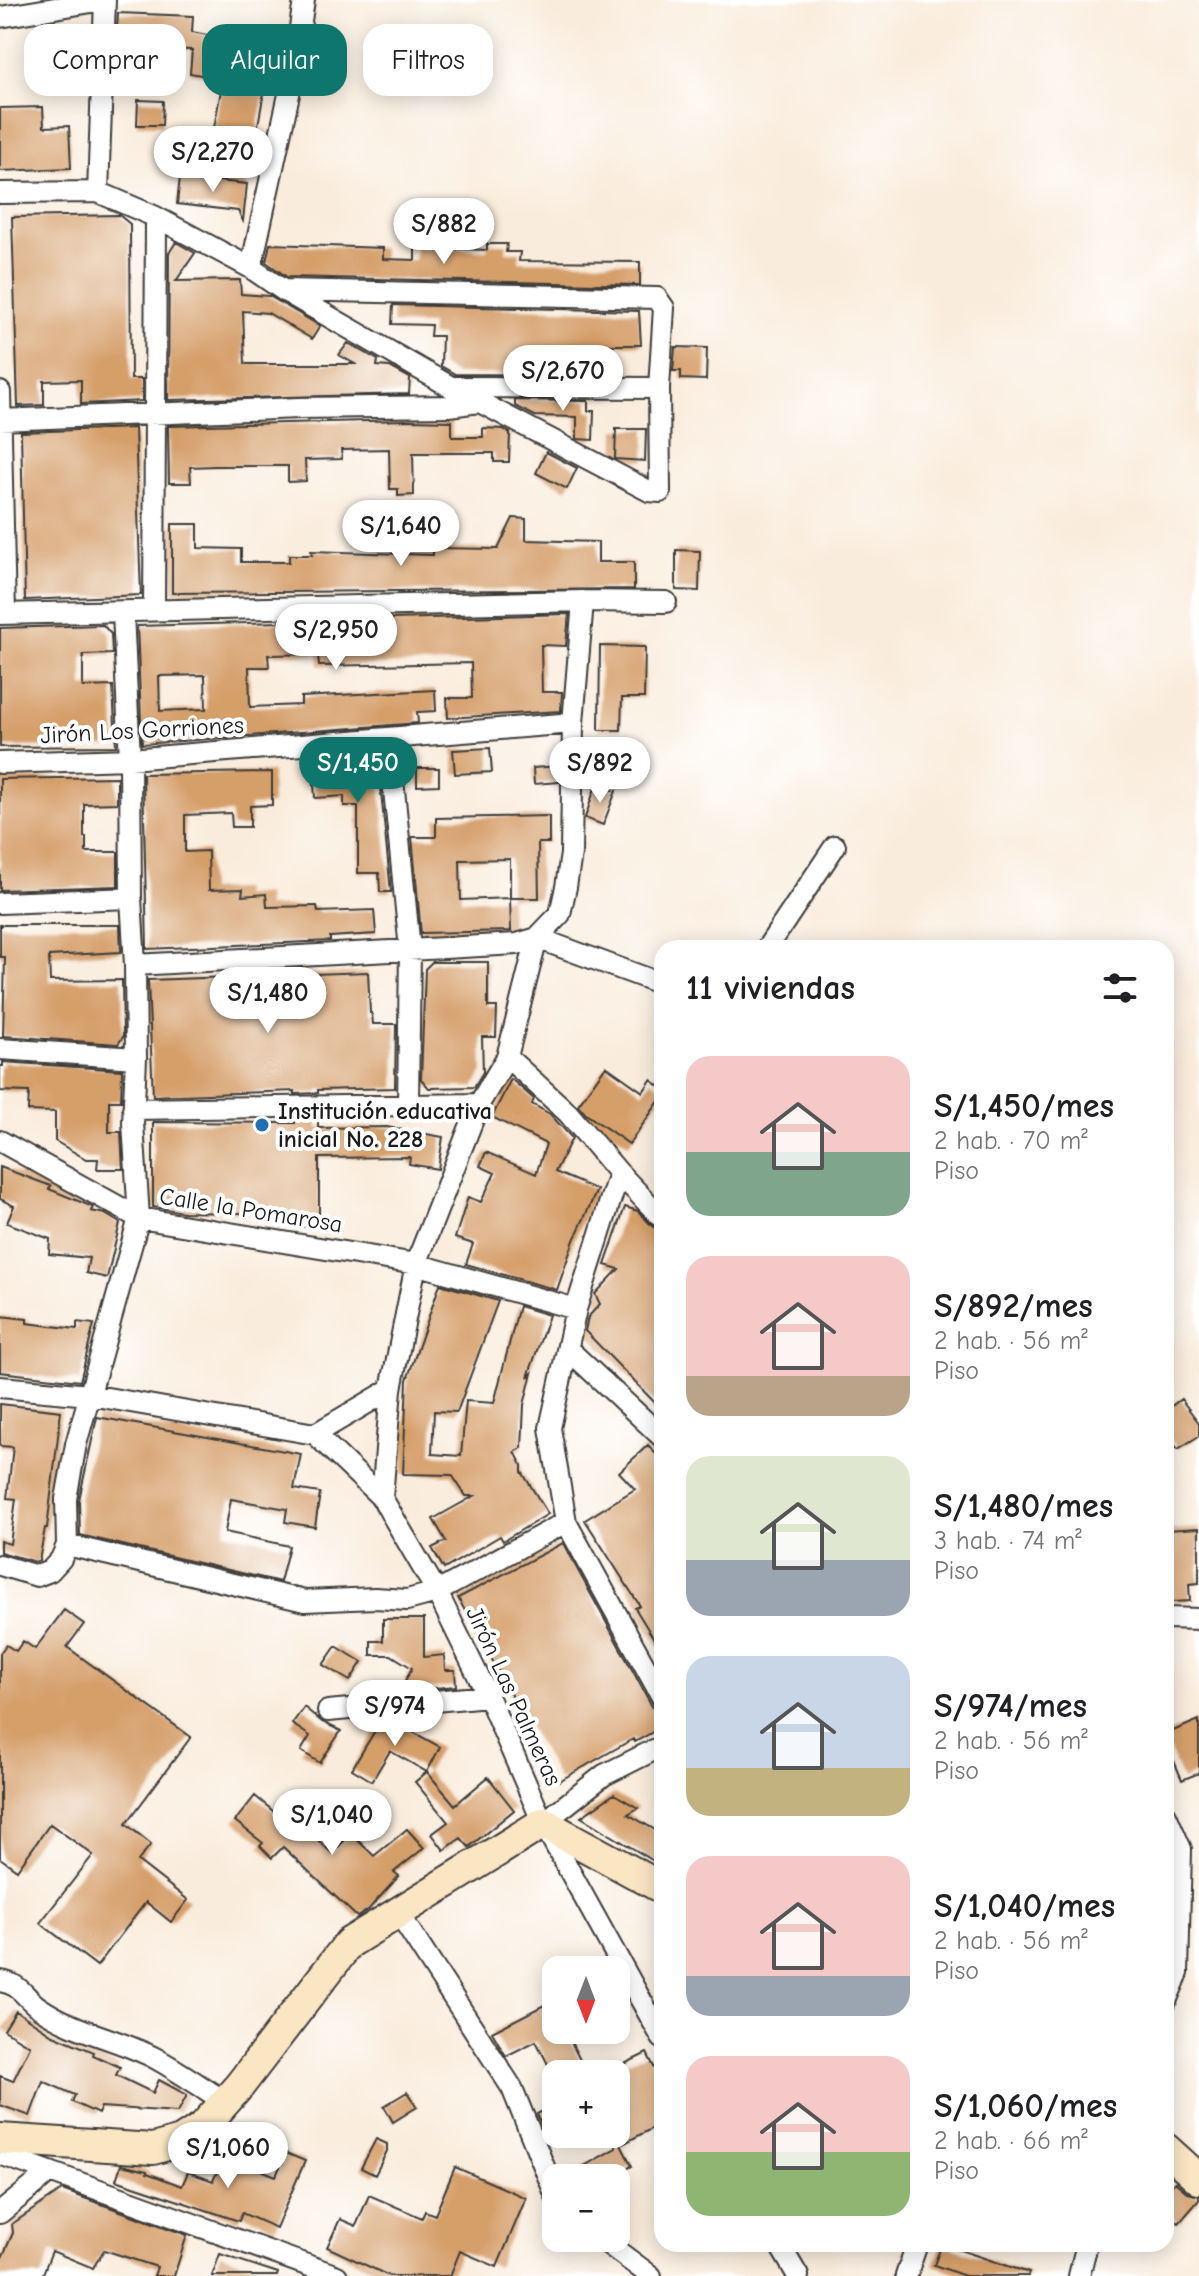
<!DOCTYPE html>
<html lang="es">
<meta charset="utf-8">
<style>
:root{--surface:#fff;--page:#f6f6f6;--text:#202124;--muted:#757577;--accent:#0f766e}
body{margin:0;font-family:"Comic Neue",sans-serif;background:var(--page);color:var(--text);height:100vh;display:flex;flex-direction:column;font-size:30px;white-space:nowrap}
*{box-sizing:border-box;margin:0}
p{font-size:26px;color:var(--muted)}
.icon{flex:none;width:44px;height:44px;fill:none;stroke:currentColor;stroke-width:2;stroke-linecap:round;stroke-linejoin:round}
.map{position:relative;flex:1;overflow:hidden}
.drawer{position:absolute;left:654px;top:940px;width:520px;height:1312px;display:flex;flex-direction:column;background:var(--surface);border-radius:24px;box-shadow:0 4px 20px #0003}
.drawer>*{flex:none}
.top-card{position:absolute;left:24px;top:24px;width:510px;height:72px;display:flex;gap:16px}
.needle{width:52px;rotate:180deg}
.buttons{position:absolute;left:542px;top:1956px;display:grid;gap:16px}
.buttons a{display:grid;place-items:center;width:88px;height:88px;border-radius:16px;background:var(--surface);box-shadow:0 4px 20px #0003;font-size:40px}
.price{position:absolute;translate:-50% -68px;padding:0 18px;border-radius:28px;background:#fff;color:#222;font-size:26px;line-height:52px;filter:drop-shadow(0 2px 4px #0008)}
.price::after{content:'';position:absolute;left:50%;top:48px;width:24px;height:18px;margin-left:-12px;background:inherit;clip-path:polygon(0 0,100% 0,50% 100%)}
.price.on{background:var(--accent);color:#fff}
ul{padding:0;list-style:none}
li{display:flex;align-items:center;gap:24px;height:200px;padding:0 32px}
li span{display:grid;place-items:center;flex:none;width:224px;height:160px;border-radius:24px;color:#555}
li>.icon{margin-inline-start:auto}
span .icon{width:96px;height:96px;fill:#fffc;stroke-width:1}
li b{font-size:34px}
h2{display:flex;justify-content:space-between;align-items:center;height:96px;padding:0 32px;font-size:34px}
.tag{padding:0 28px;border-radius:24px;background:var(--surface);box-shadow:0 4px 20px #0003;font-size:28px;line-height:72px}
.tag.on{background:var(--accent);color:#fff}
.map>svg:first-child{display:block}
.building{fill:#d59f6b;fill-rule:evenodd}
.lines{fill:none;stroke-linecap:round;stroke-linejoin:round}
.minor-casing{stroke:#3d3b39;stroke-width:24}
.secondary-casing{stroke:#3d3b39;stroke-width:34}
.minor{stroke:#fff;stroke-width:20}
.secondary{stroke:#fbe6c4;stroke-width:30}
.poi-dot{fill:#1f6fb2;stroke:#fff;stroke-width:3}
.labels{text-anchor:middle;stroke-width:8;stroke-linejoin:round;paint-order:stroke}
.street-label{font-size:24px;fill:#1c1c1c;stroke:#fff}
.poi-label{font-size:24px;font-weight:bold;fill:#1c1c1c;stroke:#fff;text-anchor:start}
</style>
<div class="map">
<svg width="1199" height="2276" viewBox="0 0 1199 2276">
<rect width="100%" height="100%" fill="#fff"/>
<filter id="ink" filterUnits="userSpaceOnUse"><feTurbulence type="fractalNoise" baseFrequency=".0125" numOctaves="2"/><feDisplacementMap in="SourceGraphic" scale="16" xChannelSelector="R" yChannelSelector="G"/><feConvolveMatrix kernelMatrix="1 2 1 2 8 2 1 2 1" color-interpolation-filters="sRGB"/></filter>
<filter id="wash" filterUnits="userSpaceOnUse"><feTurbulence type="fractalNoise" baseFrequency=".006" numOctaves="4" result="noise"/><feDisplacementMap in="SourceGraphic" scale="32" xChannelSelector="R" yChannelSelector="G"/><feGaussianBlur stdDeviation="1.8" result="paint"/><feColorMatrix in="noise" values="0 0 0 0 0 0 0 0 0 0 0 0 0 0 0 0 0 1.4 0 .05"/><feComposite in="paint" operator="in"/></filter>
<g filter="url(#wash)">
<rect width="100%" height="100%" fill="#f9ecdc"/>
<g id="blocks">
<path class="building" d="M118,13L193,16L192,32L272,48L252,158L210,150L223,79L190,73L192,50L116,48Z
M138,100L163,101L162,125H137Z
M43,107L44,127L69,126L71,168L0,171V108Z
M180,177L247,184L243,221L238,211L177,204Z
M119,215L130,224L131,379H142V401L81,404V380L44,381V405L18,406L12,217Z
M176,242L195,253L176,281L240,280L241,294L269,296L320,326L312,339L268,313L243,311L245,364H355L339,355L348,343L378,360L377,366L390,367L410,378L409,394L168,400L169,253Z
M270,244L383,248V259L415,260V247L487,250V244H507L506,252H520L519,261L640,262V285L287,277L266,262Z
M393,305L639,311L641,345H589L588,375L455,374L441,366L442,336H430L431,325L392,324Z
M675,347L707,348L706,380L681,379V371H673Z
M515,400L588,401V411H594L593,440L577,439V417L535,416L515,406Z
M409,420L452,421V437H483V428L503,429L510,433L509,462H494V453H413L414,495L398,496V489H390L389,449L341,450L342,459L305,460L306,481L288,482V466H215L190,467L191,483H169L168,426Z
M135,428L141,595L25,600L21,432Z
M616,429H646L645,461L615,459Z
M546,452L577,468L567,489L536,473Z
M513,518L526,519V540L598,542V562H634V589L172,593V524H198V548L241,549V562H289V555H312L311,551L433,555V548L498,549Z
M676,550L700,551L699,591L676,590Z
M569,614L566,646L541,645L542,692H562L561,711L448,718L447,698H472L471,663L319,666L318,654L268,655L269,667H249L250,707L301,705V697L435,690L436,711L417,712L418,723L142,744L137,626ZM205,675L206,709L160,711L159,676Z
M103,625L111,634L112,654L83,655V687L113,686L116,746L0,747V628Z
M600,646L645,647L644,698H622L621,730H599Z
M490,748L492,772L455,774L453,750Z
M377,752L391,892H380L379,873H358V806H344V796L315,798L312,757Z
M559,766V782L534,784L533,768Z
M417,768H439V785L417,786Z
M272,772V805L250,806V827H232L231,813L185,815V852L208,851L209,890L243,889L242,896L266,894L267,907L317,906L318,912L374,910L376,934L330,937V941L147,949L143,774Z
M117,777V803L84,804V837H86V852H118V886L0,890V779Z
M596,785L616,791L603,825L585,818Z
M549,816V843H538L539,898H510L511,931L421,933L412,837H436V818ZM510,859V898L461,900L460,860Z
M0,925H120L121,952L49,956L50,981L122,980L123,1037L118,1044L3,1036L5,957H0Z
M432,962H488V1007H497L496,1037H482L483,1072L474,1087L429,1088L421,1079L425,969Z
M368,972L370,1013H372L373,1024H396L395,1088L318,1090V1093L295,1094V1091L153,1096L148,980Z
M3,1062L122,1070L121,1101H109V1132H121L123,1169H97L98,1159H86L55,1141V1112L28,1111L29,1092L0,1091V1066H3Z
M606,1066L643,1092L651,1080L662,1088V1097L629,1144L586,1114L578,1105Z
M511,1079L534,1099L532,1104L550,1114L572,1138L555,1172L597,1190L574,1240L557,1290L466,1264L473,1244L455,1238L468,1197L481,1202L495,1173L480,1166L486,1152L536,1174L546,1144L492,1117Z
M318,1119V1128L387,1127L443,1137L438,1169L409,1164L410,1157L319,1158V1226L295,1227V1214L184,1212L153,1207V1122L295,1123V1120Z
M0,1167L51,1186L49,1189L93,1207L91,1211L105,1214L120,1223L107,1278L86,1273L89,1258L49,1254L50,1239L7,1223L14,1206L0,1199Z
M625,1207L638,1211L653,1227L662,1231V1410L585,1331L588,1317L600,1304L595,1294L619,1269L605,1265Z
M440,1284L498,1301L457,1412L434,1411L432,1454L461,1456L466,1401L494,1403L519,1306L549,1315L528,1377L532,1373L524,1405L522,1448L515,1452L522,1465V1472L548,1514L503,1541L500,1536L444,1569L432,1548L446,1541L433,1519L474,1496H466L452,1475L403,1474L407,1380Z
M0,1316L27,1319V1323L77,1329V1322L94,1324L80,1381L0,1372Z
M1181,1399L1199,1423V1436L1178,1449L1166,1434V1410Z
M0,1404L61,1411L47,1528H45L39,1561L36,1562L0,1552V1541L10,1544L16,1499L7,1498L13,1447L0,1446Z
M97,1417L301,1454L294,1489L320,1493L315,1527L285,1522L287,1509L231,1499L225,1532L289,1546L280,1582L80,1535L79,1500Z
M648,1445L662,1461V1652L635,1608L640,1606L585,1520L635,1489L619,1472Z
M1199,1528V1583L1189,1584L1190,1601L1172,1602L1170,1553H1166V1530Z
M563,1543L660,1721L658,1729L635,1742L633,1739L559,1781L458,1598Z
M64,1610L84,1624L67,1647L191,1737L126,1824L151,1844L138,1861L188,1900L171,1922L146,1902L97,1966L40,1923L93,1855L50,1824L17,1870L0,1858V1653L6,1645L16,1651L23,1641L35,1649Z
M383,1619H424V1657L444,1655L445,1670H455L456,1686L406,1691L405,1681L412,1668L391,1655H371V1641H383Z
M336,1646L362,1662L350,1681L323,1665Z
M304,1707L322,1722L341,1731L320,1763L301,1751L310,1736L292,1724Z
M410,1716L404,1727L440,1747L427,1772L390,1751L372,1781L352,1769L382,1719Z
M1199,1720V1773L1182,1780L1166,1742V1734Z
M427,1772L455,1805L488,1777L514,1810L469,1847L461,1838L444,1850L432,1834L448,1822L415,1782Z
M614,1794L638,1808L628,1814L662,1834V1866L581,1817Z
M255,1796L284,1820L289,1814L332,1853L351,1834L374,1856L407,1829L424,1848L394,1872L399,1876L368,1910L357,1917L283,1847L272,1858L260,1846L263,1843L235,1821Z
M556,1999V2030H565L581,2062L554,2076L536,2041L506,2056L492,2032Z
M16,2011L51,2034L94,2052L93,2055L120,2067L116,2075L153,2093L159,2080L187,2095L178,2112L101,2107L98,2114L72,2102L75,2095L43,2081L30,2116L0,2105V2076L13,2081L30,2046L4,2030Z
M647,2053L662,2083V2123L621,2145L632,2166L608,2178H563L616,2148V2068Z
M407,2092L417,2107L393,2122L384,2106Z
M556,2104V2128L545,2134L537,2114Z
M376,2139L387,2144V2151L375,2175L361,2168Z
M286,2153L305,2161L276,2228L242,2213L239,2221L116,2180L121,2165L147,2171V2173L182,2186L188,2172L213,2181L219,2167L231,2172L236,2160L276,2176Z
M455,2167L526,2198L497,2267L460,2251L450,2276H389L327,2247L340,2219L356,2226L369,2195L422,2218L425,2211L435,2215Z
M1175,2182L1188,2193L1199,2196V2200L1179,2223L1166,2212V2192Z
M62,2190L187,2235L174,2276H154L157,2267L104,2250L93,2268L52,2251L42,2276H0V2262L13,2233L12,2224Z
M942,2244L1029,2273L1028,2276H965L934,2265Z
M220,2254L278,2273L277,2276H212Z"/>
</g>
</g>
<g filter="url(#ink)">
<use href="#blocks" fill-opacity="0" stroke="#3d3b39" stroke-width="2"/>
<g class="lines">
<g class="minor-casing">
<path id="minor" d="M0,17L104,0
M98,192L105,0
M0,193L98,192L156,217L251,268L283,290L451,387L649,491L660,492L659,388L664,308L657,298L283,290
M251,268L293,76L304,0
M455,387L659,388
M0,392L5,614
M0,420L299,408L449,406L479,402
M154,610L156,217
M0,614L583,601L666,602
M389,740L410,949L408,1105
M0,763L130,759L573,723
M0,903L131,898
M767,948L835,846
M135,965L517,944L537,938L560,914L566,887L571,854L573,723L583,601
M0,1049L136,1058
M507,1057L568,1113L619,1173L662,1218
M133,1109L479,1104
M0,1141L139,1218L416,1264L576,1309
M619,1173L576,1309L550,1428L566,1522L662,1697
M568,1349L662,1437
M0,1387L90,1395L315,1434L382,1498L437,1592L488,1696L543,1823L662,2038
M315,1434L391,1389
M382,1498L391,1389L416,1264L479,1104L507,1057L537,938L662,984
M67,1545L305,1601L375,1598L407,1600L437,1592L566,1522
M0,1565L37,1576L50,1571L61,1559L67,1545L66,1499L76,1444L139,1218L133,1123L136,1058L135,965L131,898L130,759L123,613
M1166,1618L1199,1619
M328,1711L488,1696
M1166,1815L1181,1849L1178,1973L1166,2001
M543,1823L604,1775L662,1746
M399,1914L512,2088L556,2196
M0,1981C22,1984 24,1998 40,2008C75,2032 118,2039 155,2058C179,2071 201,2087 224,2101
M0,2154L337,2276
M0,2213L50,2172
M600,2238L651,2276
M779,2244L798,2276
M906,2276L917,2244
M1079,2276L1087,2244"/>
</g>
<g class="secondary-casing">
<path id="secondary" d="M0,2139L153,2149L181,2141L204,2126L240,2085L349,1943L543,1823L662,1888
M1166,2149L1199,2179"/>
</g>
<use href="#minor" class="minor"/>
<use href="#secondary" class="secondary"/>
</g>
</g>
<circle class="poi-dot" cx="262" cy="1125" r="8"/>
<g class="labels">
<g class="street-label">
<text transform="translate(142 730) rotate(-3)" y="8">Jirón Los Gorriones</text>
<text transform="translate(251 1210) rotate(9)" y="8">Calle la Pomarosa</text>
<text transform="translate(514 1696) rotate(65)" y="8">Jirón Las Palmeras</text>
</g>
<g class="poi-label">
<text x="278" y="1119">Institución educativa<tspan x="278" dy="28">inicial No. 228</tspan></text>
</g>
</g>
</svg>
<div class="buttons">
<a><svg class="needle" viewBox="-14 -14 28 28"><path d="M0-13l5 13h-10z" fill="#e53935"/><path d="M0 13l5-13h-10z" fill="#757577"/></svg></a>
<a>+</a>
<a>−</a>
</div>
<b class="price" style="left:213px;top:194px">S/2,270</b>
<b class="price" style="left:444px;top:266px">S/882</b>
<b class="price" style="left:563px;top:413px">S/2,670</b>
<b class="price" style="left:401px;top:568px">S/1,640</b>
<b class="price" style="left:336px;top:672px">S/2,950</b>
<b class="price on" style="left:358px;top:805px">S/1,450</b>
<b class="price" style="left:600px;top:805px">S/892</b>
<b class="price" style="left:268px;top:1035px">S/1,480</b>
<b class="price" style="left:395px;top:1748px">S/974</b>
<b class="price" style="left:332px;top:1857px">S/1,040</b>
<b class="price" style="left:228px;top:2190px">S/1,060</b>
<div class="top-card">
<a class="tag">Comprar</a>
<a class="tag on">Alquilar</a>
<a class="tag">Filtros</a>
</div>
<section class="drawer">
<h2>11 viviendas<svg class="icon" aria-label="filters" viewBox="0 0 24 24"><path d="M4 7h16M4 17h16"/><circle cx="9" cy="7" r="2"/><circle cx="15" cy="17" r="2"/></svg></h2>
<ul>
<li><span style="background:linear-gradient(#f6c9c9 60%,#7fa58c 0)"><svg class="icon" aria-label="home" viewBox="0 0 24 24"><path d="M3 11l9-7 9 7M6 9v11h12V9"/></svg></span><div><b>S/1,450/mes</b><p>2 hab. · 70 m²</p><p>Piso</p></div></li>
<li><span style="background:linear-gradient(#f6c9c9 75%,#b9a48a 0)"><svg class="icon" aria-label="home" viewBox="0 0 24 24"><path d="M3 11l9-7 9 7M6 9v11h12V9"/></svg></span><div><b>S/892/mes</b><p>2 hab. · 56 m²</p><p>Piso</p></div></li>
<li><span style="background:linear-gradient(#dfe7d0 65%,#9aa5b1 0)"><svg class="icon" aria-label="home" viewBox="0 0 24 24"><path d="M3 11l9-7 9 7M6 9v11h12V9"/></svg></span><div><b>S/1,480/mes</b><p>3 hab. · 74 m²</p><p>Piso</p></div></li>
<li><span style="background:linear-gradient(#c9d6e8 70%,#c2b280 0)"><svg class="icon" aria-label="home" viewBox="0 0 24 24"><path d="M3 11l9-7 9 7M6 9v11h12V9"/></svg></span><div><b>S/974/mes</b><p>2 hab. · 56 m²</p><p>Piso</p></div></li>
<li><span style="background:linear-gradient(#f6c9c9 75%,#9aa5b1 0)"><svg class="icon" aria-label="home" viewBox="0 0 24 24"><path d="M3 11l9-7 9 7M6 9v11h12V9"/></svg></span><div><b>S/1,040/mes</b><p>2 hab. · 56 m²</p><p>Piso</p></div></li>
<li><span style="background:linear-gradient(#f6c9c9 60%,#8fb573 0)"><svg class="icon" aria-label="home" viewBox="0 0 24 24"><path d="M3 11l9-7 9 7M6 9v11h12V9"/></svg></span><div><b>S/1,060/mes</b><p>2 hab. · 66 m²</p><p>Piso</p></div></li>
</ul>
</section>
</div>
